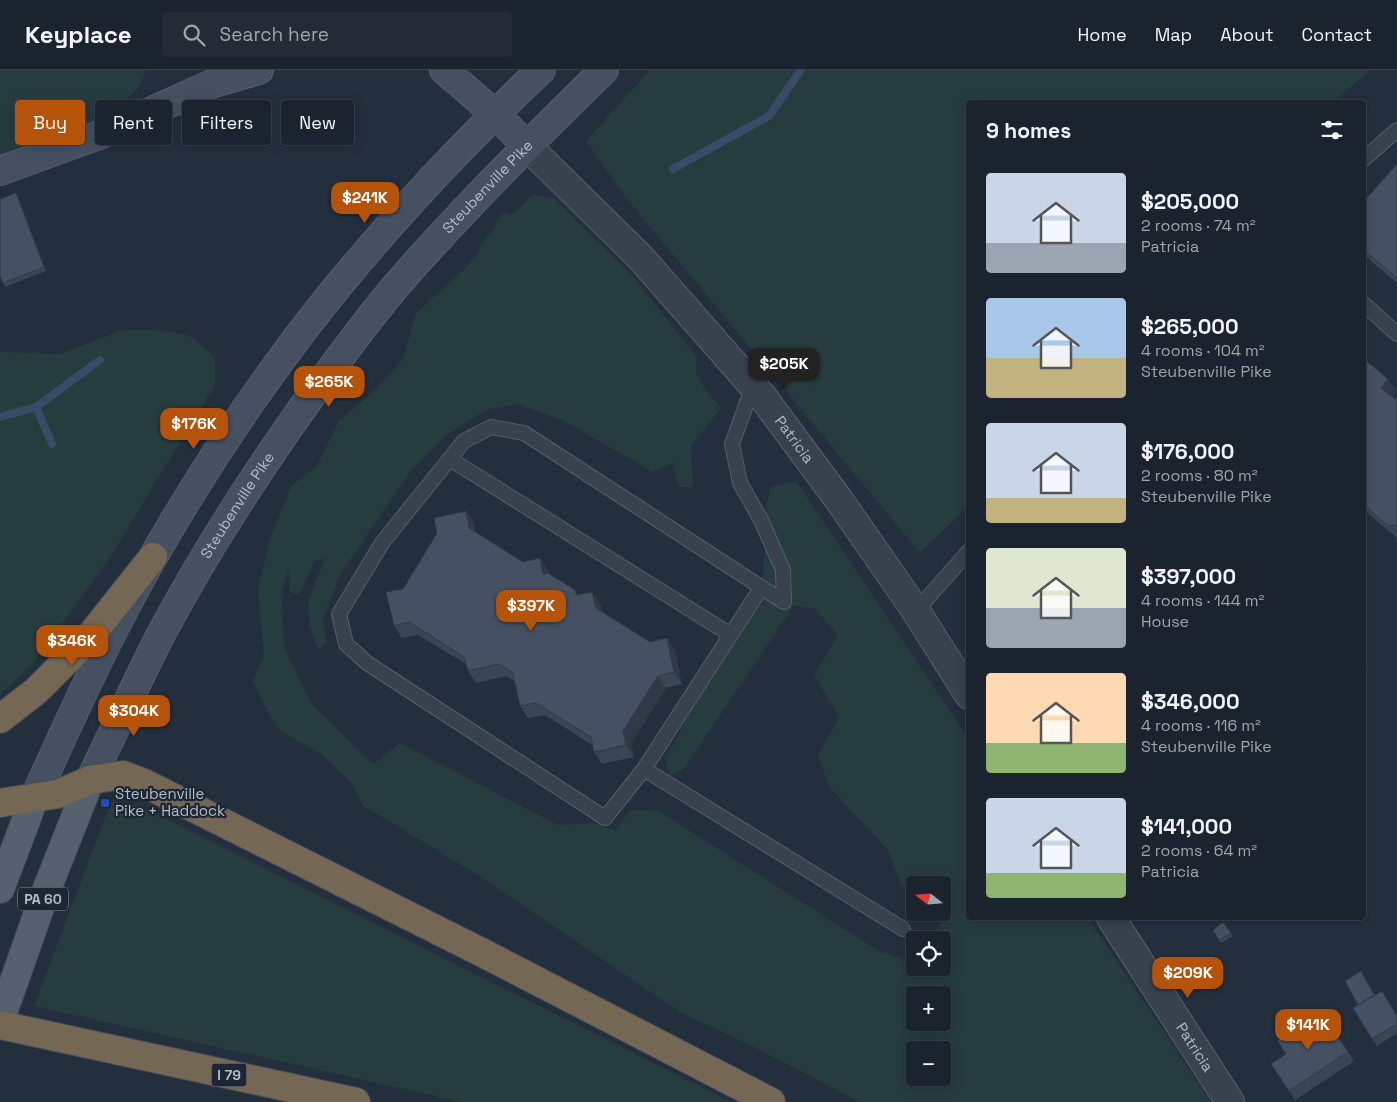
<!DOCTYPE html>
<meta charset="utf-8">
<style>
:root{--surface:#1b232e;--page:#242b36;--text:#f1f3f6;--muted:#a0a4aa;--line:#39404a;--accent:#b45309}
body{margin:0;font-family:"Space Grotesk",sans-serif;background:var(--page);color:var(--text);height:100vh;display:flex;flex-direction:column;font-size:19px;white-space:nowrap}
*{box-sizing:border-box;margin:0}
p{font-size:16px;color:var(--muted)}
.icon{flex:none;width:28px;height:28px;fill:none;stroke:currentColor;stroke-width:2;stroke-linecap:round;stroke-linejoin:round}
.map{position:relative;flex:1;overflow:hidden}
.side{position:absolute;left:966px;top:30px;width:400px;height:820px;display:flex;flex-direction:column;background:var(--surface);border-radius:5px;box-shadow:0 2px 12px #0003,0 0 0 1px var(--line)}
.side>*{flex:none}
.top-card{position:absolute;left:15px;top:30px;width:475px;height:45px;display:flex;gap:10px}
.needle{width:32px;rotate:287deg}
.tools{position:absolute;left:906px;top:806px;display:grid;gap:10px}
.tools a{display:grid;place-items:center;width:45px;height:45px;border-radius:5px;background:var(--surface);box-shadow:0 2px 12px #0003,0 0 0 1px var(--line);font-size:25px}
.price{position:absolute;translate:-50% -42px;padding:0 11px;border-radius:10px;background:var(--accent);color:#fff;font-size:16px;line-height:32px;filter:drop-shadow(0 1px 2px #0008)}
.price::after{content:'';position:absolute;left:50%;top:30px;width:15px;height:11px;margin-left:-8px;background:inherit;clip-path:polygon(0 0,100% 0,50% 100%)}
.price.current{background:#222;color:#fff}
ul{padding:0;list-style:none}
li{display:flex;align-items:center;gap:15px;height:125px;padding:0 20px}
li span{display:grid;place-items:center;flex:none;width:140px;height:100px;border-radius:5px;color:#555}
li>.icon{margin-inline-start:auto}
span .icon{width:60px;height:60px;fill:#fffc;stroke-width:1}
li b{font-size:21px}
h2{display:flex;justify-content:space-between;align-items:center;height:60px;padding:0 20px;font-size:21px}
.chip{padding:0 18px;border-radius:5px;background:var(--surface);box-shadow:0 2px 12px #0003,0 0 0 1px var(--line);font-size:18px;line-height:45px}
.chip.current{background:var(--accent);color:#fff}
header{display:flex;align-items:center;gap:30px;box-sizing:border-box;height:70px;padding:0 25px;background:var(--surface);border-bottom:1px solid var(--line)}
header strong{font-size:24px}
nav{display:flex;gap:28px;margin-inline-start:auto;font-size:18px}
.search{width:350px;height:45px;background:var(--page);display:flex;align-items:center;gap:12px;box-sizing:border-box;padding:0 18px;border-radius:5px;color:var(--muted);font-size:19px}
.map>svg:first-child{display:block}
.green{fill:#263c3f;fill-rule:evenodd}
.lines{fill:none;stroke-linecap:round;stroke-linejoin:round}
.stream{stroke:#394c67;stroke-width:8}
.lane-casing{stroke:#565f6c;stroke-width:16}
.street-casing{stroke:#565f6c;stroke-width:30}
.secondary-casing{stroke:#565f6c;stroke-width:30}
.primary-casing{stroke:#414a57;stroke-width:30}
.highway-casing{stroke:#434c59;stroke-width:30}
.lane{stroke:#38414e;stroke-width:14}
.street{stroke:#38414e;stroke-width:28}
.secondary{stroke:#465061;stroke-width:28}
.primary{stroke:#56606e;stroke-width:28}
.highway{stroke:#746855;stroke-width:28}
.wall{fill:#3b4654}
.shaded-wall{fill:#303945}
.building{fill:#455162;stroke:#303945}
.transit-dot{fill:#1a4fb4;stroke:#1d2633;stroke-width:2}
.labels{text-anchor:middle;stroke-width:4.5;stroke-linejoin:round;paint-order:stroke}
.shield{fill:#1d2633;stroke:#878f9c;stroke-width:1}
.shield-label{font-size:14px;font-weight:bold;fill:#b4bcc9}
.street-label{font-size:15px;fill:#b4bcc9;stroke:#1d2633}
.poi-label{font-size:15px;fill:#b4bcc9;stroke:#1d2633;text-anchor:start}
</style>
<header>
<strong>Keyplace</strong>
<div class="search"><svg class="icon" aria-label="search" viewBox="0 0 24 24"><circle cx="10" cy="10" r="6"/><path d="M15 15l6 6"/></svg>Search here</div>
<nav><a>Home</a><a>Map</a><a>About</a><a>Contact</a></nav>
</header>
<div class="map">
<svg width="1397" height="1032" viewBox="0 0 1397 1032">
<rect width="100%" height="100%" fill="#242f3e"/>
<path class="green" d="M0,0H146L141,14L100,61L0,98Z
M650,0H1371L1332,32H969V435L920,483L627,129L586,71Z
M533,125L553,128L631,204L696,286V304L705,319L721,338L691,376L693,417H679L673,393L653,402L562,350L517,334L486,340L448,364L410,402L341,503L322,551L327,573L318,580L310,556L308,532L325,488L314,492L299,525L290,522L289,499L281,524L284,576L312,635L373,694L400,673L558,755L596,753L615,761L629,741L657,740L879,881L913,892L915,889V898H942V870H929L944,849L936,843L942,842V815H915V827L901,815L888,780L830,718L818,686L839,647L814,605L838,565L815,539L794,535L684,699L670,706L665,689L763,508L767,434L770,417L796,411L969,670V848H1088L1211,1032H860L748,974L680,942L478,805L362,735L352,713L320,683L282,662L270,646L253,611L264,584L258,521L269,471L291,416L317,396L339,351L378,317L403,289L416,243L468,196L504,142L511,145ZM915,925H942V952H915ZM915,980H942V1008H915Z
M122,260H156L189,265L215,287V315L111,486L32,595L0,624V282L60,284Z
M111,732L136,734L731,1032H462L34,936Z"/>
<g class="lines">
<path class="stream" d="M673,99L769,46L801,0
M36,337L52,374
M0,347L36,337L100,290"/>
<g class="lane-casing">
<path id="lane" d="M1364,89L1397,60
M1364,234L1397,264
M753,316L732,374L740,413L761,450L783,500L784,532L524,363L491,357L464,371L382,473L339,544L346,574L367,593L605,748L644,699L903,859
M450,389L731,565
M916,541L969,481
M644,699L761,518"/>
</g>
<g class="street-casing">
<g id="street">
<path id="s1" d="M526,75L641,188L762,326L839,430L914,538L969,625"/>
<path id="s2" d="M1111,848L1230,1032"/>
</g>
</g>
<g class="secondary-casing">
<g id="secondary">
<path d="M444,0L495,44L526,75"/>
<path d="M0,101L99,65L214,13L259,0"/>
<path id="s3" d="M90,710C113,663 135,616 158,570C201,488 252,409 306,333C335,294 364,254 395,217C461,141 532,70 604,0"/>
<path d="M34,729C71,647 108,565 153,487C205,396 264,308 329,227C394,147 466,70 541,0"/>
</g>
</g>
<g class="primary-casing">
<path id="primary" d="M0,819L34,729
M0,951L43,829L90,710"/>
</g>
<g class="highway-casing">
<path id="highway" d="M0,649L36,621L87,570L153,487
M0,733L58,724L90,710L123,705L144,713L483,883L771,1032
M0,955L356,1032"/>
</g>
<use href="#lane" class="lane"/>
<use href="#street" class="street"/>
<use href="#secondary" class="secondary"/>
<use href="#primary" class="primary"/>
<use href="#highway" class="highway"/>
</g>
<path class="wall" d="M1397,94V213L1364,185V131Z
M16,123L18,126L46,201L5,217L3,213Z
M1364,289L1397,321L1392,327L1395,329L1397,326V468L1364,440Z
M466,441L474,453L476,462L523,492L540,488L548,500L549,504L579,525L601,534L602,542L650,572L667,568L675,581L682,614L666,618L631,673L634,687L602,694L594,682L592,675L545,645L528,648L520,636L514,611L507,606L476,613L468,601L466,594L418,565L402,568L394,556L403,519Z
M1223,852L1233,866L1221,873L1213,860Z
M1361,901L1375,925L1386,927L1397,945V963L1377,976L1372,969L1358,935Z
M1328,951L1354,991L1295,1030L1271,994L1286,984Z"/>
<path class="shaded-wall" d="M16,123L18,126L46,201L44,197Z
M1388,309L1397,321L1390,330L1381,318Z
M466,441L474,453L478,470L469,458Z
M540,488L548,500L552,516L543,504Z
M592,522L601,534L604,550L596,538Z
M667,568L675,581L682,614L674,602Z
M1364,591L1369,598L1364,604Z
M658,606L666,618L631,673L634,687L626,675L623,661Z"/>
<path class="building" d="M1397,94V208L1364,180V131Z
M16,123L44,197L3,213L0,206V129Z
M1364,289L1388,309L1381,318L1395,329L1397,326V455L1388,456L1364,435Z
M466,441L469,458L523,492L540,488L543,504L548,503L575,520L576,525L592,522L596,538L650,572L667,568L674,602L658,606L623,661L626,675L594,682L591,667L536,633L520,636L513,603L499,594L468,601L464,587L409,552L394,556L386,522L403,519L437,463L434,448Z
M1223,852L1231,863L1219,870L1213,860Z
M1361,901L1374,925L1358,935L1345,911Z
M1382,921L1397,946V954L1372,969L1353,938Z
M1321,942L1348,982L1289,1021L1271,994L1286,984L1277,970Z"/>
<rect class="transit-dot" x="100" y="728" width="10" height="10" rx="2.5"/>
<g class="labels">
<g class="shield">
<rect x="18" y="817.5" width="50" height="23" rx="4"/>
<rect x="211.5" y="993.5" width="35" height="23" rx="4"/>
</g>
<g class="shield-label">
<text x="43" y="834">PA 60</text>
<text x="229" y="1010">I 79</text>
</g>
<g class="street-label">
<text dy="5" stroke="none"><textPath href="#s3" startOffset="718">Steubenville Pike</textPath></text>
<text dy="5" stroke="none"><textPath href="#s1" startOffset="399">Patricia</textPath></text>
<text dy="5" stroke="none"><textPath href="#s3" startOffset="312">Steubenville Pike</textPath></text>
<text dy="5" stroke="none"><textPath href="#s2" startOffset="154">Patricia</textPath></text>
</g>
<g class="poi-label">
<text x="115" y="729">Steubenville<tspan x="115" dy="17">Pike + Haddock</tspan></text>
</g>
</g>
</svg>
<div class="tools">
<a><svg class="needle" viewBox="-14 -14 28 28"><path d="M0-13l5 13h-10z" fill="#e53935"/><path d="M0 13l5-13h-10z" fill="#a0a4aa"/></svg></a>
<a><svg class="icon" aria-label="locate" viewBox="0 0 24 24"><circle cx="12" cy="12" r="6"/><path d="M12 2v4M12 18v4M2 12h4M18 12h4"/></svg></a>
<a>+</a>
<a>−</a>
</div>
<b class="price" style="left:365px;top:154px">$241K</b>
<b class="price current" style="left:784px;top:320px">$205K</b>
<b class="price" style="left:329px;top:338px">$265K</b>
<b class="price" style="left:194px;top:380px">$176K</b>
<b class="price" style="left:531px;top:562px">$397K</b>
<b class="price" style="left:72px;top:597px">$346K</b>
<b class="price" style="left:134px;top:667px">$304K</b>
<b class="price" style="left:1188px;top:929px">$209K</b>
<b class="price" style="left:1308px;top:981px">$141K</b>
<div class="top-card">
<a class="chip current">Buy</a>
<a class="chip">Rent</a>
<a class="chip">Filters</a>
<a class="chip">New</a>
</div>
<section class="side">
<h2>9 homes<svg class="icon" aria-label="filters" viewBox="0 0 24 24"><path d="M4 7h16M4 17h16"/><circle cx="9" cy="7" r="2"/><circle cx="15" cy="17" r="2"/></svg></h2>
<ul>
<li><span style="background:linear-gradient(#c9d6e8 70%,#9aa5b1 0)"><svg class="icon" aria-label="home" viewBox="0 0 24 24"><path d="M3 11l9-7 9 7M6 9v11h12V9"/></svg></span><div><b>$205,000</b><p>2 rooms · 74 m²</p><p>Patricia</p></div></li>
<li><span style="background:linear-gradient(#a9c7e8 60%,#c2b280 0)"><svg class="icon" aria-label="home" viewBox="0 0 24 24"><path d="M3 11l9-7 9 7M6 9v11h12V9"/></svg></span><div><b>$265,000</b><p>4 rooms · 104 m²</p><p>Steubenville Pike</p></div></li>
<li><span style="background:linear-gradient(#c9d6e8 75%,#c2b280 0)"><svg class="icon" aria-label="home" viewBox="0 0 24 24"><path d="M3 11l9-7 9 7M6 9v11h12V9"/></svg></span><div><b>$176,000</b><p>2 rooms · 80 m²</p><p>Steubenville Pike</p></div></li>
<li><span style="background:linear-gradient(#dfe7d0 60%,#9aa5b1 0)"><svg class="icon" aria-label="home" viewBox="0 0 24 24"><path d="M3 11l9-7 9 7M6 9v11h12V9"/></svg></span><div><b>$397,000</b><p>4 rooms · 144 m²</p><p>House</p></div></li>
<li><span style="background:linear-gradient(#ffd9b3 70%,#8fb573 0)"><svg class="icon" aria-label="home" viewBox="0 0 24 24"><path d="M3 11l9-7 9 7M6 9v11h12V9"/></svg></span><div><b>$346,000</b><p>4 rooms · 116 m²</p><p>Steubenville Pike</p></div></li>
<li><span style="background:linear-gradient(#c9d6e8 75%,#8fb573 0)"><svg class="icon" aria-label="home" viewBox="0 0 24 24"><path d="M3 11l9-7 9 7M6 9v11h12V9"/></svg></span><div><b>$141,000</b><p>2 rooms · 64 m²</p><p>Patricia</p></div></li>
</ul>
</section>
</div>
